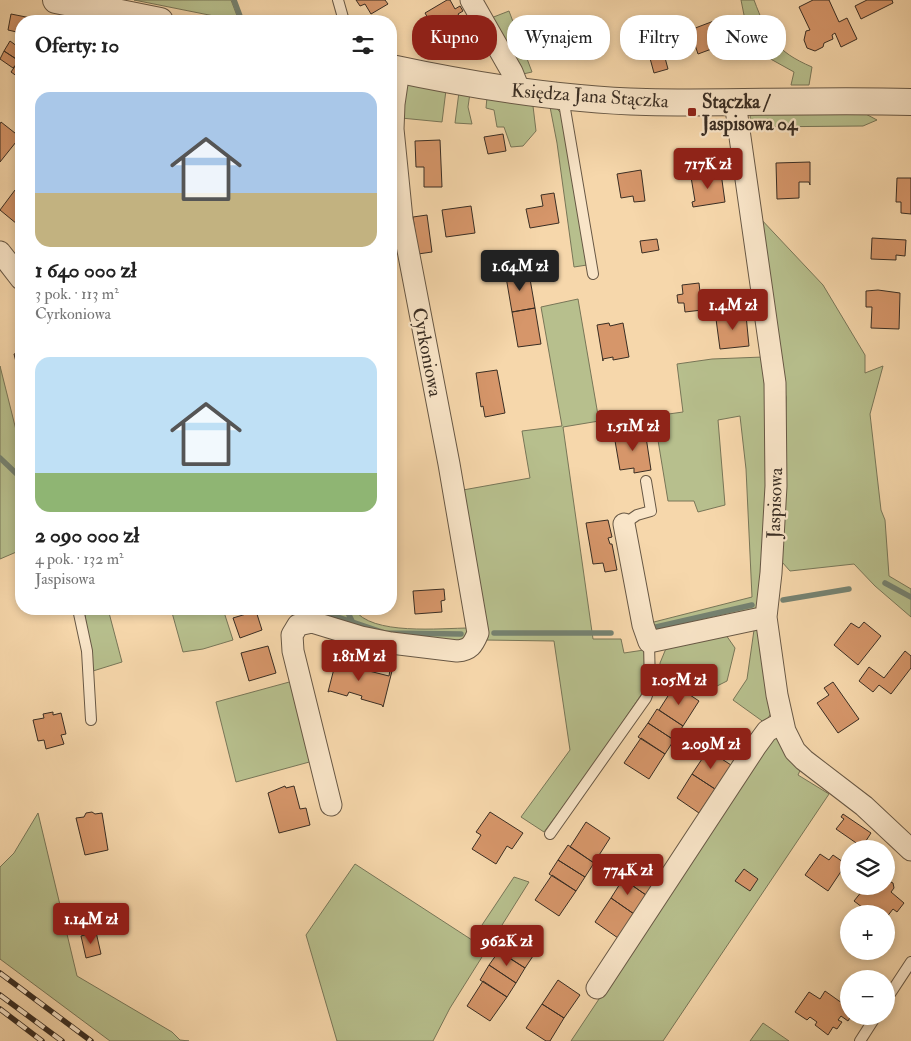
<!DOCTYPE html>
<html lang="pl">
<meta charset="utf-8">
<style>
:root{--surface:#fff;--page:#f6f6f6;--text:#222;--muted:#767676;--accent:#8f2418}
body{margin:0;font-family:"IM FELL Double Pica",serif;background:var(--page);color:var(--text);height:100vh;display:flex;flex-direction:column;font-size:19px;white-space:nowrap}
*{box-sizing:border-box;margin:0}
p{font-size:16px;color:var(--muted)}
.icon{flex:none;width:28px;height:28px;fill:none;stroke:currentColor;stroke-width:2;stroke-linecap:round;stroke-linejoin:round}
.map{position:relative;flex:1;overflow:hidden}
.panel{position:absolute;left:15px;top:15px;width:382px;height:600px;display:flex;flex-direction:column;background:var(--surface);border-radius:20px;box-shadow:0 2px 8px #0003}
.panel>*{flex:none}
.banner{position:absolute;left:412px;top:15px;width:422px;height:45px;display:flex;gap:10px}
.controls{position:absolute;left:840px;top:840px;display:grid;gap:10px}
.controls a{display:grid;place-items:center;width:55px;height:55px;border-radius:50%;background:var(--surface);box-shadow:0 2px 8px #0003;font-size:25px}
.price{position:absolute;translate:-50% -42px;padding:0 11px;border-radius:5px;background:var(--accent);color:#fff;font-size:16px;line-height:32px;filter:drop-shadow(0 1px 2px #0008)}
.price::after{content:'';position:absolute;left:50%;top:30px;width:15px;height:11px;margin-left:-8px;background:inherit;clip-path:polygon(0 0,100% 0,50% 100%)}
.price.selected{background:#222;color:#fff}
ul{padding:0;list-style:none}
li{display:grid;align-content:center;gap:10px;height:265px;padding:0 20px}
li span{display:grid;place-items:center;height:155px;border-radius:15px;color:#555}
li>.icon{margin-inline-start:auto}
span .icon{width:90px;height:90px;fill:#fffc;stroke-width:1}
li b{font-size:21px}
h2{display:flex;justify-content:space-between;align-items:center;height:60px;padding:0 20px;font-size:21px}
.tag{padding:0 18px;border-radius:20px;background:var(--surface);box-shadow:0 2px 8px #0003;font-size:18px;line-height:45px}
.tag.selected{background:var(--accent);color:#fff}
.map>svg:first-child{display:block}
.green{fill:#b7bf8d;stroke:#787658}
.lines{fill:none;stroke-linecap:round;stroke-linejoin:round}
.stream{stroke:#758271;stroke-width:5.5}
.building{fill:#d6966a;stroke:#392d23}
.service-casing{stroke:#685845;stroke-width:12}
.minor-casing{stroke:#685845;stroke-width:23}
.tertiary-casing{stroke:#685845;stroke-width:28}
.service{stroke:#f9e5c8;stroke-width:10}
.minor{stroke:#f9e5c8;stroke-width:21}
.tertiary{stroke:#f9e5c8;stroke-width:26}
.rail-casing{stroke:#392d23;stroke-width:5.5}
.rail{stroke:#f9e5c8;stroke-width:4;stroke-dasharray:11;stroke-linecap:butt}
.poi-dot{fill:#8f2418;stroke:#f9e5c8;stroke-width:2}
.labels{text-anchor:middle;stroke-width:4.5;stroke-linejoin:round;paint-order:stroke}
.street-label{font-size:19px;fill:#392d23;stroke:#f9e5c8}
.poi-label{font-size:19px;font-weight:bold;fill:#392d23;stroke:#f9e5c8;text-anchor:start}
</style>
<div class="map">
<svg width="911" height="1041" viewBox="0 0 911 1041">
<rect width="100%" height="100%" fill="#f6d7ab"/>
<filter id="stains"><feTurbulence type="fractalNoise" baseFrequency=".004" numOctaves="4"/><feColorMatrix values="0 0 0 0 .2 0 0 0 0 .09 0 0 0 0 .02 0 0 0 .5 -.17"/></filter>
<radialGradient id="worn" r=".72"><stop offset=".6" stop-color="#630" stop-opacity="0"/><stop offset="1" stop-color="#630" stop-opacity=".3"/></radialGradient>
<path class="green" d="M134,0H231L239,21Z
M741,0H754C768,37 775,51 812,67L809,85H791L794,72L767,57L746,25Z
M509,11L532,72L523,74L491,18Z
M415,84L446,90L442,122L401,118L405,85Z
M459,92L470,93L468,107L472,124L455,123Z
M487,97L533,106L536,131L523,146L511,147L504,127H497L494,110L486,108Z
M550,107H555L562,114L587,265L574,267L557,143Z
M862,112L877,120L863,126L751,127L750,114Z
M759,217L823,285L865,355V373L883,366L870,414L881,510L885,520L889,576L911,589V617L875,586L854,564L790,571L782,562L786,397L780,372Z
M578,299L599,421L563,427L593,639H621L624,653L644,650L645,689L588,773L544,832L521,817L570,750L554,641L484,640L463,490L530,478L522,431L562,426L541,307Z
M763,357L770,491L760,600L754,613L654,633L650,623L752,597L746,469L740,416L718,420L725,505L698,512L694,501H668L654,416L683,412L677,364L712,359Z
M0,366L21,450V550L0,559Z
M84,609H108L122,662L93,671Z
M171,609H223L233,640L203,649L183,652Z
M284,609H354C371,636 441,628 470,628L471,637L447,644L300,615Z
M761,627L773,710L765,723L733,700L747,679L754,630Z
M726,635L735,648L727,681L711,689L674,672L660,680V663L667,646Z
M293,681L313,761L236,782L216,702Z
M777,732L802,766L798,775L829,794L663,1041H571Z
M38,813L77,976L172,1032L180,1040L189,1041H110L0,959V867L14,853Z
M355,864L472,940L514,877L529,882L450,1008L433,1041H337L306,935Z
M763,1023L789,1041H750Z"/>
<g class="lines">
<path class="stream" d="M234,0L240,16
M0,458L21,478
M885,583L911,597
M783,600L849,589
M314,609L385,633L461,634
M346,609L352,621
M656,627L752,605
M494,633H611"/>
</g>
<path class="building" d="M356,0H385L388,4L371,14L365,4L360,6Z
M447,0H450L455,9L460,6L463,11L458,14L466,27L441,41L425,13Z
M813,0H829L839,22L847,18L857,39L841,47L835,33L832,35L833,39L824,43L823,47L815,51L807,48L804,40L806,31L810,30L799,7Z
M867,0H892L893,3L861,19L855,6Z
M11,14L46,21H21V33L8,30Z
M727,16L736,40L698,54L690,30Z
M671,33L675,51L664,54L668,69L654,73L645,40Z
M10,41L21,49V62L4,51Z
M4,51L19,61L13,68L0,59Z
M18,62L21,65V79L11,72Z
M1,122L20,137L0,162V124Z
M503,134L506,151L488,154L484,137Z
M440,140L442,187H424V167H416L415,141Z
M810,162V185L809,182H799V198L777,199L776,163Z
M641,170L645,201L634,202L633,196L621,198L617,174Z
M721,173L725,202L693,207L692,202L695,201L691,177Z
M897,178H911V214L901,213V202H896Z
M15,190L21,194V224L18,221L17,224L0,210Z
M554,193L559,223L530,228L526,209L543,206L541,195Z
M471,206L475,233L446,237L442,210Z
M427,215L432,252L418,254L413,217Z
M872,238L906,240L905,256L896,255V260L871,259Z
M657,239L659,250L642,253L640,241Z
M529,273L535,308L512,312L506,277Z
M699,283L702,310L685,312L684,303H678L677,295L683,294L682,285Z
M878,290L900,293L899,329L871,328L872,307H866V291Z
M535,308L541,344L518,347L512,312Z
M735,311L736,317L746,315L749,346L720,349L716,319L729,317L728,312Z
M609,323L610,326L623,323L629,357L613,360V357L603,359V361L597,325Z
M21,352V382L14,354Z
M497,370L505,413L485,417L483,406L481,407L476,373Z
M637,430L638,439L646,437L651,470L634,473V468L620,470L614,435Z
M608,520L612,537L608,538L610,544H612L617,570L605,572L603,563L593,564L586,523Z
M444,589L445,600L441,601L442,612L415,614L413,591Z
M256,611L262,630L240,638L233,618Z
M864,622L881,636L858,665L834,645L851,623L859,628Z
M268,646L276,673L249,681L241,653Z
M905,651L911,656V668L891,694L879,685L873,692L859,681L869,667L884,678Z
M337,657L338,659L370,667L369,671L389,676L390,670L392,671L383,707L382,705L361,699L362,696L349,692L347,696L330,691L328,692Z
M833,682L859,719L838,733L817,703L829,695L824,688Z
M675,685L699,701L683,726L659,710Z
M657,709L683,726L674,740L648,723Z
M53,712V715L61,713L66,734L61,735L64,744L46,749L44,740L38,741L33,720L44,718L43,714Z
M648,723L674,740L665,754L638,737Z
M641,738L665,754L649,779L624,763Z
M708,750L731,765L715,789L692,774Z
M692,774L715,789L699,813L677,798Z
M285,786L286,788L294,786L300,809L306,808L310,825L279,833L268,793Z
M92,812L95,814L102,813L108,850L85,855L76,818L84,817L86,813Z
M490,812L523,833L512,849L507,846L496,864L472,849L481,835L476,832Z
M843,814L871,833L862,847L836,829L844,819L841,817Z
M586,822L610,838L594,863L570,847Z
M568,845L594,863L585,877L558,860Z
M820,854L829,860L833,855L846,864L828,891L805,875Z
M639,855L662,870L646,895L623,879Z
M558,860L585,877L576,891L549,874Z
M744,869L758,879L750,891L735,881Z
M552,875L576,891L559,916L535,900Z
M623,879L646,895L634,914L611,898Z
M886,880L893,883L894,888L891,892L904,903L897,912L893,909L886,918V914H871L854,901L866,886H886Z
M611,898L634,914L618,938L595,922Z
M517,928L541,944L525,968L501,953Z
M96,932L101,954L86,958L81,936Z
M499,951L525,968L516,983L489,965Z
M489,965L516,983L507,997L480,980Z
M558,980L580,995L564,1018L542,1004Z
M483,981L507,997L490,1021L467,1006Z
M825,991L849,1008V1016H851L848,1021L841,1016L838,1020L842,1022L837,1029L833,1027L828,1035L815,1025L817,1022L810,1017L807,1020L795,1012L809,992L820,999Z
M542,1004L564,1018L550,1041H546L526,1028Z"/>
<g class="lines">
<g class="service-casing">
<path id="service" d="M338,0L344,21
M563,97L593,274
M624,524L637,515L651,511L646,481
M78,609L87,651L91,720
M550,834L646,698L650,687L649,642
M886,1000L911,962
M860,1041L876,1016"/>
</g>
<g class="minor-casing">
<path id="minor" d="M471,0L512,72L520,92
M735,102L775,383L776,486L771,573L766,617L777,695L785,731L795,751L804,760L864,806L911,850
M0,252L21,279
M624,524L643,625L649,642L766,617
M331,805L293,651L292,635L298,625L312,622L361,637L391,643L457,651C470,650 473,645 478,633L449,464L402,219L393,129L394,104L399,70
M597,988L756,746L767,731L783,722"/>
</g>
<g class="tertiary-casing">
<path id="tertiary" d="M56,0L160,21
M391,68C475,86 560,100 646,102C734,104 823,99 911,102"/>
</g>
<use href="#service" class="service"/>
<use href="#minor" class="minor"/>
<use href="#tertiary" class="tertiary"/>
<g class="rail-casing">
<path id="rail" d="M0,973L91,1041
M0,995L62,1041
M0,1009L42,1041"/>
</g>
<use href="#rail" class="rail"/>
</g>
<rect class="poi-dot" x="687" y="107" width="10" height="10" rx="2.5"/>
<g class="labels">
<g class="street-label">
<text transform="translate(590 95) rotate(4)" y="7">Księdza Jana Stączka</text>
<text transform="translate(428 352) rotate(79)" y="7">Cyrkoniowa</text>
<text transform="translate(774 503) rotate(-88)" y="7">Jaspisowa</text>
</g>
<g class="poi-label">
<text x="702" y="108">Stączka /<tspan x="702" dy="22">Jaspisowa 04</tspan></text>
</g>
</g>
<rect width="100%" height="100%" filter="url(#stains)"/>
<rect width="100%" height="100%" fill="url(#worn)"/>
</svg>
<div class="controls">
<a><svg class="icon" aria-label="layers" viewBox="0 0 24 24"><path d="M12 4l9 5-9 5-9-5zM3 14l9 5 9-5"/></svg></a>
<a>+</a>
<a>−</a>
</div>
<b class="price" style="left:708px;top:190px">717K zł</b>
<b class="price selected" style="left:520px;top:292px">1.64M zł</b>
<b class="price" style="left:733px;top:331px">1.4M zł</b>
<b class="price" style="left:633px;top:452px">1.51M zł</b>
<b class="price" style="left:359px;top:682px">1.81M zł</b>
<b class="price" style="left:679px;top:706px">1.05M zł</b>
<b class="price" style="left:711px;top:770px">2.09M zł</b>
<b class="price" style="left:628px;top:896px">774K zł</b>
<b class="price" style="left:91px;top:945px">1.14M zł</b>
<b class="price" style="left:507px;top:967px">962K zł</b>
<div class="banner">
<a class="tag selected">Kupno</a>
<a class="tag">Wynajem</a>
<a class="tag">Filtry</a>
<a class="tag">Nowe</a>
</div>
<section class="panel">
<h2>Oferty: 10<svg class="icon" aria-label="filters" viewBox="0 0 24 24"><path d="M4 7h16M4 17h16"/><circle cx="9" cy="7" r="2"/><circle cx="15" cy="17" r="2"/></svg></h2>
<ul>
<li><span style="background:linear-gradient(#a9c7e8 65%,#c2b280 0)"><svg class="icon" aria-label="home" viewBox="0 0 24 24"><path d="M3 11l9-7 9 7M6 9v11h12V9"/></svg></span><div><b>1 640 000 zł</b><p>3 pok. · 113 m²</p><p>Cyrkoniowa</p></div></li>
<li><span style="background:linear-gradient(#bfe0f5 75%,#8fb573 0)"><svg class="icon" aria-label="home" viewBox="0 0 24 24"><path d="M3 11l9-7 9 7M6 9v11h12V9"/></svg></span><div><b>2 090 000 zł</b><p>4 pok. · 132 m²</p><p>Jaspisowa</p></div></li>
</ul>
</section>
</div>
